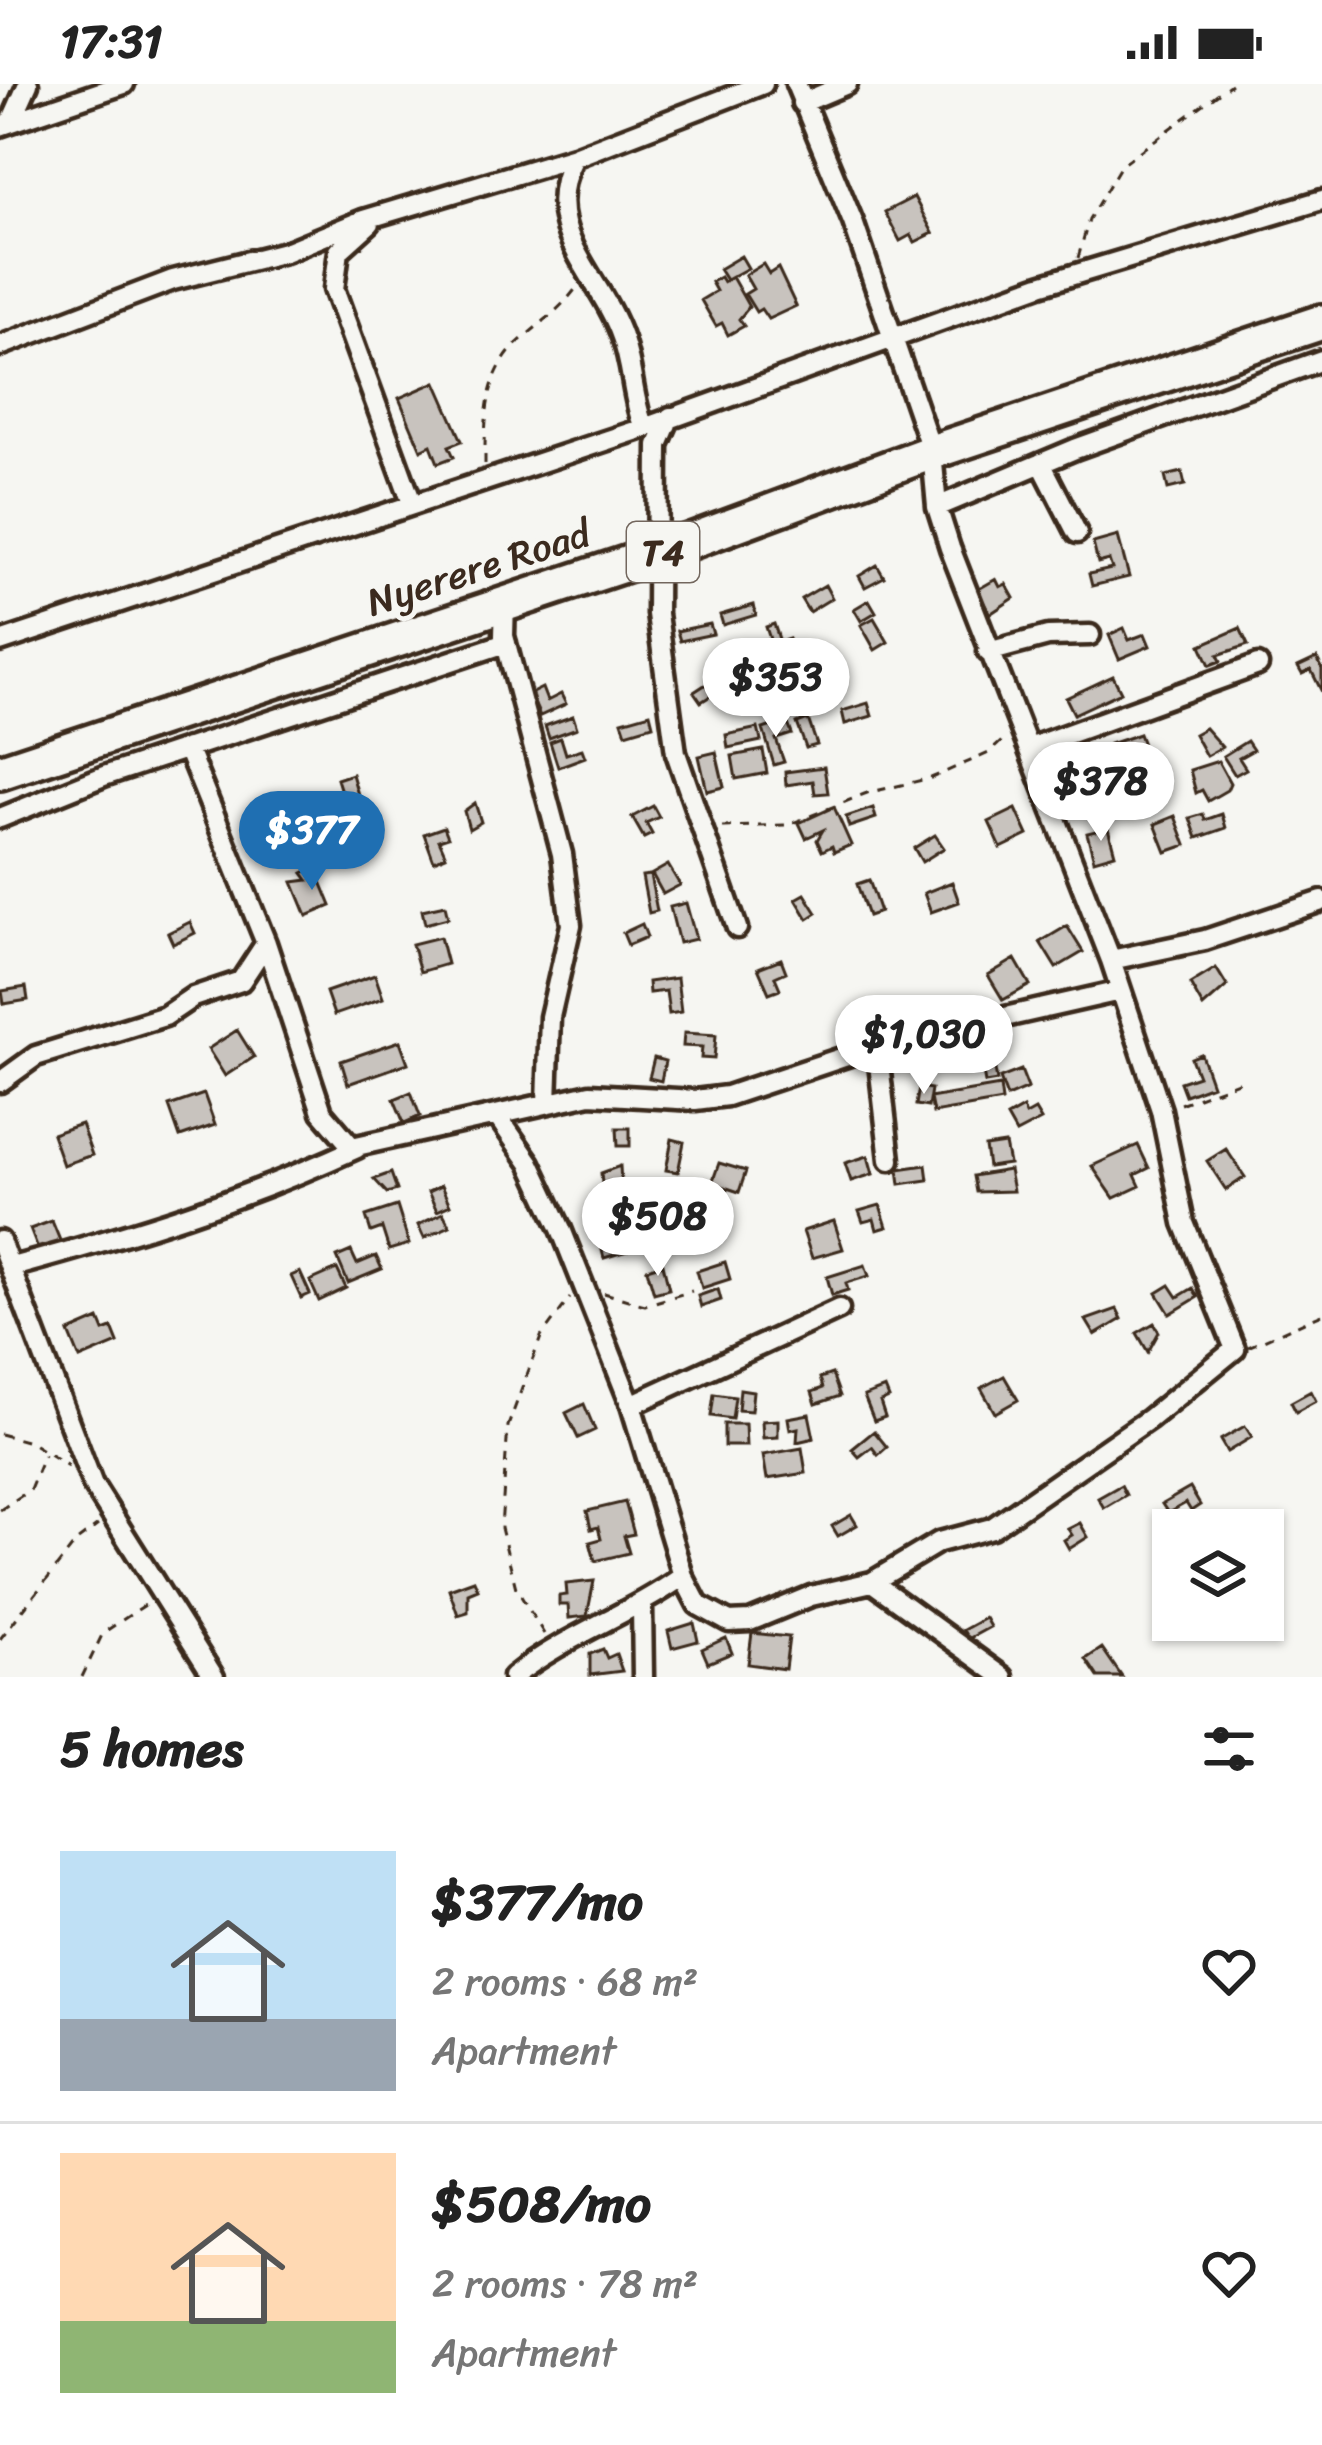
<!DOCTYPE html>
<meta charset="utf-8">
<style>
:root{--surface:#fff;--page:#f6f6f6;--text:#222;--muted:#767676;--line:#e0e0e0;--accent:#1f6fb2}
body{margin:0;font-family:Sriracha,sans-serif;background:var(--page);color:var(--text);height:100vh;display:flex;flex-direction:column;font-size:45px;white-space:nowrap}
*{box-sizing:border-box;margin:0}
p{font-size:39px;color:var(--muted)}
.icon{flex:none;width:66px;height:66px;fill:none;stroke:currentColor;stroke-width:2;stroke-linecap:round;stroke-linejoin:round}
.map{position:relative;height:1593px;overflow:hidden}
.details{display:flex;flex-direction:column;background:var(--surface);flex:1}
.details>*{flex:none}
.fabs{position:absolute;left:1152px;top:1425px;display:grid;gap:24px}
.fabs a{display:grid;place-items:center;width:132px;height:132px;border-radius:0px;background:var(--surface);box-shadow:0 3px 9px #0004;font-size:60px}
.price{position:absolute;translate:-50% -102px;padding:0 27px;border-radius:42px;background:#fff;color:#222;font-size:39px;line-height:78px;filter:drop-shadow(0 3px 6px #0008)}
.price::after{content:'';position:absolute;left:50%;top:72px;width:36px;height:27px;margin-left:-18px;background:inherit;clip-path:polygon(0 0,100% 0,50% 100%)}
.price.active{background:var(--accent);color:#fff}
ul{padding:0;list-style:none}
li{display:flex;align-items:center;gap:36px;height:300px;padding:0 60px}
li+li{border-top:3px solid var(--line)}
li span{display:grid;place-items:center;flex:none;width:336px;height:240px;border-radius:0px;color:#555}
li>.icon{margin-inline-start:auto}
span .icon{width:144px;height:144px;fill:#fffc;stroke-width:1}
li b{font-size:51px}
h2{display:flex;justify-content:space-between;align-items:center;height:144px;padding:0 60px;font-size:51px}
.status{display:flex;justify-content:space-between;align-items:center;height:84px;padding:0 60px;background:var(--surface);direction:ltr}
.status svg{height:33px;fill:currentColor}
.map>svg:first-child{display:block}
.building{fill:#c8c3be;stroke:#3b2a1e;stroke-width:3}
.lines{fill:none;stroke-linecap:round;stroke-linejoin:round}
.street-casing{stroke:#3b2a1e;stroke-width:27}
.highway-casing{stroke:#3b2a1e;stroke-width:42}
.path{stroke:#3b2a1e;stroke-width:3;stroke-dasharray:9 9;stroke-linecap:butt}
.street{stroke:#f6f6f2;stroke-width:18}
.highway{stroke:#f6f6f2;stroke-width:33}
.labels{text-anchor:middle;stroke-width:10;stroke-linejoin:round;paint-order:stroke}
.shield{fill:#f6f6f2;stroke:#73675e;stroke-width:3}
.shield-label{font-size:36px;font-weight:bold;fill:#3b2a1e}
.street-label{font-size:39px;fill:#3b2a1e;stroke:#f6f6f2}
</style>
<div class="status"><b>17:31</b><svg viewBox="0 0 49 12"><path d="M0 12V9h3v3zM5 12V6h3v6zM10 12V3h3v9zM15 12V0h3v12zM26 1h20v11H26zM47 4h2v5h-2z"/></svg></div>
<div class="map">
<svg width="1322" height="1593" viewBox="0 0 1322 1593">
<rect width="100%" height="100%" fill="#f6f6f2"/>
<filter id="ink" filterUnits="userSpaceOnUse"><feTurbulence type="fractalNoise" baseFrequency=".00833" numOctaves="2"/><feDisplacementMap in="SourceGraphic" scale="24" xChannelSelector="R" yChannelSelector="G"/><feConvolveMatrix kernelMatrix="1 2 1 2 8 2 1 2 1" color-interpolation-filters="sRGB"/></filter>
<g filter="url(#ink)">
<path class="building" d="M914,113L933,149L915,158L911,151L900,157L885,128Z
M741,172L748,184L726,196L719,185Z
M763,180L769,190L778,184L796,222L768,235L761,225L756,228L745,210L753,205L745,191Z
M720,193L723,198L732,193L749,223L739,235L744,242L728,251L722,239L716,242L701,216L716,207L711,198Z
M436,298L462,357L449,362L454,373L438,379L431,361L421,366L399,314Z
M1182,388L1185,401L1168,405L1165,392Z
M1118,452L1129,493L1092,502L1089,490L1112,485L1109,476L1098,479L1093,459Z
M877,481L884,493L865,503L859,492Z
M996,495L1000,503L1006,500L1014,514L990,530L977,506Z
M825,501L832,514L809,528L801,515Z
M869,516L876,528L861,537L854,525Z
M754,521L756,531L723,541L720,531Z
M874,534L888,558L875,566L861,541Z
M710,540L713,550L680,557L677,547Z
M774,540L780,558L789,555L792,563L774,568L766,543Z
M1124,544L1129,556L1145,550L1150,562L1119,575L1109,551Z
M1240,544L1248,561L1218,571L1221,577L1210,581L1201,561Z
M1317,574L1322,584V608L1311,586L1302,590L1298,583Z
M790,586L803,618L792,623L779,591Z
M1113,592L1121,608L1074,630L1066,614Z
M714,595L720,606L701,618L694,608Z
M542,604L547,617L561,610L566,620L540,632L530,610Z
M868,619L872,632L845,640L842,627Z
M650,629L653,641L626,649L622,637Z
M573,632L577,644L549,654L545,642Z
M808,635L817,661L806,664L797,639Z
M787,637L792,650L776,655L784,678L774,681L763,645Z
M758,644L761,657L728,664L726,651Z
M1205,644L1222,663L1206,672L1194,650Z
M1139,650L1146,668L1117,679L1110,660Z
M561,654L566,670L582,665L585,673L558,683L550,658Z
M1247,657L1253,666L1239,674L1246,685L1235,691L1223,672Z
M763,666L767,689L736,695L732,672Z
M716,668L724,703L707,707L699,672Z
M1218,677L1230,699L1227,706L1208,717L1202,706L1196,709L1190,686Z
M824,683L828,709L815,710L813,697L786,701L785,688Z
M352,690L367,742L353,746L337,695Z
M475,719L481,738L469,745L464,727Z
M653,722L659,733L646,739L652,750L644,754L632,733Z
M834,723L851,761L834,768L832,762L822,767L817,756L823,746L806,754L799,739Z
M873,724L876,734L849,743L846,733Z
M1016,725L1028,751L1001,764L989,738Z
M1203,730L1205,736L1222,730L1226,744L1197,754L1190,734Z
M1175,732L1186,761L1166,768L1155,740Z
M321,737L334,768L301,781L296,769L315,761L307,742Z
M444,743L448,753L439,756L446,772L434,777L424,750Z
M1108,744L1115,770L1094,776L1087,749Z
M935,751L944,764L922,778L914,764Z
M668,781L680,801L663,810L652,790Z
M315,783L331,822L307,832L293,798L308,796L303,789Z
M650,791L657,827L649,829L642,792Z
M869,796L880,828L868,832L857,800Z
M952,798L959,818L931,828L924,809Z
M805,810L817,829L808,835L796,815Z
M686,819L696,855L679,859L670,823Z
M445,821L448,834L425,840L422,826Z
M190,838L195,849L173,860L168,849Z
M642,840L647,853L628,861L623,849Z
M1067,842L1083,868L1056,884L1040,858Z
M440,853L447,880L420,888L412,860Z
M781,875L786,888L775,893L780,905L769,909L758,884Z
M1015,875L1030,901L1003,916L988,891Z
M1216,884L1227,902L1203,923L1190,900Z
M375,891L383,914L334,931L326,908Z
M677,894L681,928L669,930L666,907L649,909L648,898Z
M26,903L28,916L4,920L2,907Z
M237,946L254,973L225,992L208,965Z
M684,949L716,951L714,975L701,974L702,963L683,962Z
M400,957L408,979L348,1000L341,977Z
M990,957L997,997L985,999L981,977L973,978L969,960Z
M1201,970L1212,1001L1185,1011L1180,998L1198,992L1191,974Z
M654,974L665,977L661,997L649,994Z
M1021,986L1028,1004L1007,1013L1000,994Z
M1000,1002L1002,1017L933,1029L930,1014Z
M919,1003L931,1005L928,1023L916,1021Z
M411,1008L420,1032L404,1039L394,1015Z
M204,1010L215,1041L180,1053L169,1022Z
M1023,1024L1026,1031L1035,1026L1041,1036L1016,1049L1007,1033Z
M81,1040L92,1071L63,1081L52,1050Z
M617,1044H630V1062H618Z
M672,1055L684,1058L678,1088L666,1086Z
M1005,1060L1009,1080L988,1083L985,1063Z
M1138,1061L1149,1084L1135,1091L1140,1102L1114,1114L1092,1082Z
M1226,1065L1245,1093L1226,1106L1207,1077Z
M868,1072L873,1090L851,1097L845,1079Z
M719,1079L746,1087L739,1108L712,1099Z
M926,1081L928,1096L900,1100L898,1085Z
M620,1082L621,1099L602,1100L601,1089Z
M1009,1086L1013,1107L976,1108L973,1092Z
M391,1089L397,1106L387,1109L374,1095Z
M645,1097L675,1105L670,1120L641,1112Z
M441,1102L450,1121L437,1127L428,1108Z
M880,1121L887,1143L877,1146L874,1135L863,1138L859,1127Z
M397,1122L409,1160L389,1166L382,1144L371,1148L366,1132Z
M443,1129L450,1142L424,1154L418,1141Z
M52,1137L61,1159L39,1168L30,1145Z
M834,1137L843,1165L812,1174L803,1147Z
M624,1156L627,1167L604,1174L601,1162Z
M351,1167L357,1180L376,1172L382,1185L348,1199L337,1173Z
M725,1178L730,1195L702,1204L697,1187Z
M663,1180L669,1205L654,1209L647,1185Z
M865,1181L869,1192L846,1199L848,1206L832,1211L827,1193Z
M337,1185L346,1204L319,1217L310,1197Z
M300,1188L310,1210L301,1214L291,1192Z
M1170,1201L1178,1213L1193,1204L1198,1213L1170,1230L1157,1209Z
M718,1205L721,1216L701,1223L698,1212Z
M1117,1225L1122,1235L1095,1251L1086,1236Z
M99,1235L104,1247L112,1244L118,1259L80,1275L69,1248Z
M1154,1239L1159,1248L1148,1268L1137,1249Z
M832,1290L840,1312L816,1320L812,1308L823,1304L820,1294Z
M1004,1292L1018,1316L995,1329L981,1304Z
M885,1304L889,1314L880,1318L885,1333L874,1337L864,1312Z
M740,1305L753,1307L751,1327L738,1326Z
M1311,1307L1316,1317L1296,1328L1291,1318Z
M714,1310L735,1313L732,1335L711,1332Z
M584,1320L595,1346L578,1354L566,1329Z
M809,1330L814,1354L797,1358L798,1344L790,1346L788,1334Z
M778,1336V1353L763,1354L762,1337Z
M724,1340H745L746,1362H724Z
M1245,1342L1252,1353L1227,1368L1220,1356Z
M874,1347L887,1363L878,1371L872,1363L859,1373L852,1365Z
M802,1364L806,1389L767,1395L763,1371Z
M1121,1401L1126,1411L1104,1424L1098,1414Z
M1190,1404L1200,1421L1191,1427L1186,1419L1168,1429L1162,1420Z
M625,1418L634,1450L624,1452L629,1469L595,1477L590,1458L601,1455L598,1443L591,1445L587,1427Z
M851,1431L857,1441L838,1452L832,1442Z
M1080,1439L1088,1453L1069,1465L1064,1456L1072,1451L1068,1445Z
M474,1496L478,1505L468,1509V1528L458,1531L449,1505Z
M594,1497L587,1532L569,1534L568,1521H559V1512L567,1511L566,1500Z
M985,1534L990,1543L968,1555L963,1546Z
M694,1539L698,1557L672,1564L668,1547Z
M752,1549L789,1553L785,1585L748,1580Z
M726,1554L732,1569L708,1579L702,1565Z
M1102,1564L1122,1593H1098L1086,1575Z
M603,1565L607,1574L616,1570L622,1587L590,1591V1570Z"/>
<g class="lines">
<g class="street-casing">
<path id="street" d="M802,19L847,0
M11,38L28,0
M0,42L124,0
M574,73C536,146 600,189 622,253C633,282 632,314 644,344
M370,139L339,167L334,205L412,419
M0,262L173,196L285,168L363,136L574,73L763,0
M670,333L658,361L657,530L676,669L737,844
M1041,379L1077,449
M937,423L1075,365L1322,276
M505,516L504,552L562,770L571,841L550,933L547,1019
M0,558L644,344L1040,201L1322,116
M988,568L1048,552L1090,551
M1032,663L1258,581
M187,664L266,859L322,1028L352,1063L590,1010L695,1016L727,1012L877,962L1120,907
M0,734L104,692L506,559
M1111,876L1205,856L1322,817
M877,962L890,1076
M0,998L36,972L165,932L193,913L241,897L266,859
M498,1033L530,1079L561,1145L631,1321L683,1492L698,1521L729,1538L750,1537L811,1512L872,1498L939,1458L992,1444L1149,1335L1235,1265L1184,1139L1161,1026L1111,876L950,464L937,423L932,368L853,138L796,0
M0,1157L93,1401L214,1593
M12,1183C133,1150 242,1117 357,1064
M631,1321L839,1225
M872,1498L1003,1593
M642,1522L643,1593
M513,1593C564,1552 629,1531 683,1492"/>
</g>
<g class="highway-casing">
<path id="highway" d="M0,688L656,470L932,368L1322,238"/>
</g>
<path class="path" d="M1078,174L1089,135L1121,81L1231,0
M485,380C485,334 484,288 522,255C543,237 560,226 577,203
M722,743L788,741L867,709L931,694L989,669L1005,654
M1180,1020L1246,995
M604,1209L645,1221L692,1207
M1248,1263L1322,1230
M0,1350L30,1358L68,1382
M0,1426L30,1406L44,1371
M544,1550L516,1504L501,1444L508,1342L541,1253L570,1214
M0,1555L77,1457L98,1441
M82,1593L103,1549L148,1519"/>
<use href="#street" class="street"/>
<use href="#highway" class="highway"/>
</g>
</g>
<g class="labels">
<rect class="shield" x="627" y="438" width="72" height="60" rx="9"/>
<g class="shield-label">
<text x="663" y="481">T4</text>
</g>
<g class="street-label">
<text transform="translate(478 483) rotate(-18)" y="14">Nyerere Road</text>
</g>
</g>
</svg>
<div class="fabs">
<a><svg class="icon" aria-label="layers" viewBox="0 0 24 24"><path d="M12 4l9 5-9 5-9-5zM3 14l9 5 9-5"/></svg></a>
</div>
<b class="price" style="left:776px;top:656px">$353</b>
<b class="price" style="left:1101px;top:760px">$378</b>
<b class="price active" style="left:312px;top:809px">$377</b>
<b class="price" style="left:924px;top:1013px">$1,030</b>
<b class="price" style="left:658px;top:1195px">$508</b>
</div>
<section class="details">
<h2>5 homes<svg class="icon" aria-label="filters" viewBox="0 0 24 24"><path d="M4 7h16M4 17h16"/><circle cx="9" cy="7" r="2"/><circle cx="15" cy="17" r="2"/></svg></h2>
<ul>
<li><span style="background:linear-gradient(#bfe0f5 70%,#9aa5b1 0)"><svg class="icon" aria-label="home" viewBox="0 0 24 24"><path d="M3 11l9-7 9 7M6 9v11h12V9"/></svg></span><div><b>$377/mo</b><p>2 rooms · 68 m²</p><p>Apartment</p></div><svg class="icon" aria-label="heart" viewBox="0 0 24 24"><path d="M12 20l-8-8c-3-5 5-10 8-4 3-6 11-1 8 4z"/></svg></li>
<li><span style="background:linear-gradient(#ffd9b3 70%,#8fb573 0)"><svg class="icon" aria-label="home" viewBox="0 0 24 24"><path d="M3 11l9-7 9 7M6 9v11h12V9"/></svg></span><div><b>$508/mo</b><p>2 rooms · 78 m²</p><p>Apartment</p></div><svg class="icon" aria-label="heart" viewBox="0 0 24 24"><path d="M12 20l-8-8c-3-5 5-10 8-4 3-6 11-1 8 4z"/></svg></li>
</ul>
</section>
